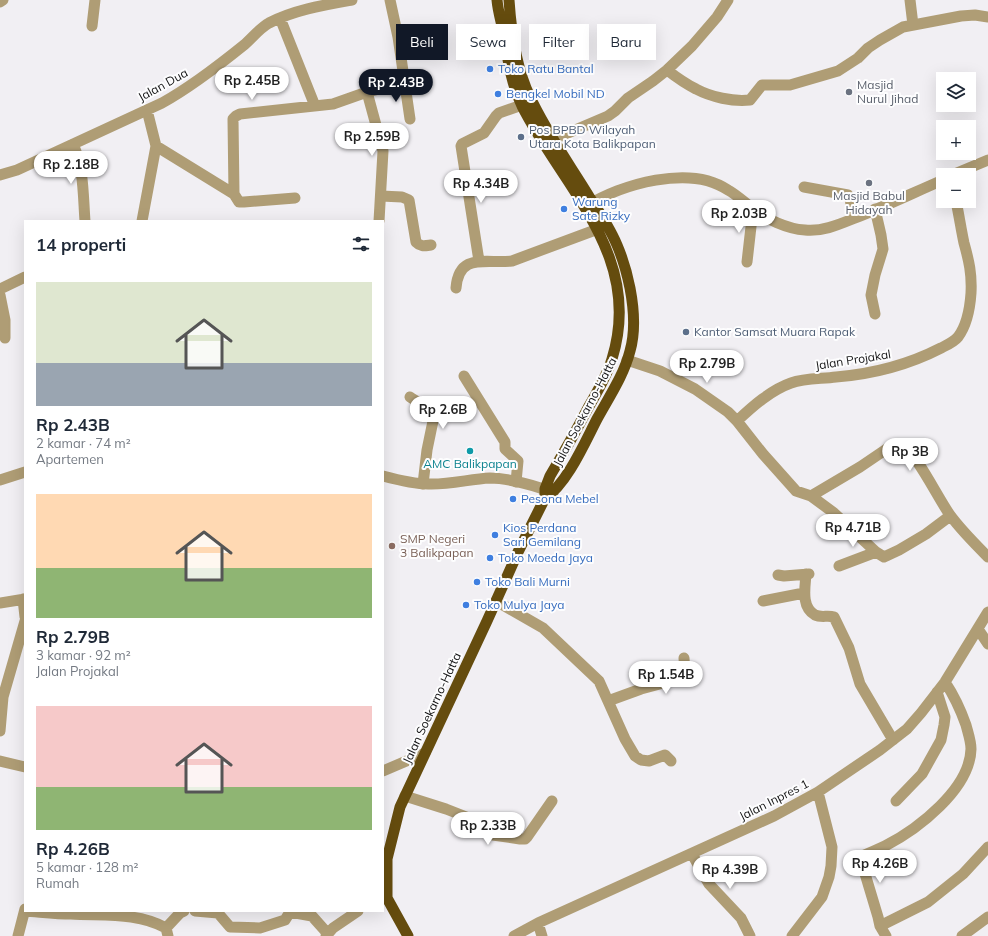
<!DOCTYPE html>
<html lang="id">
<meta charset="utf-8">
<style>
:root{--surface:#fff;--page:#f6f6f7;--text:#1f2937;--muted:#747a83;--accent:#111827}
body{margin:0;font-family:Mulish,sans-serif;background:var(--page);color:var(--text);height:100vh;display:flex;flex-direction:column;font-size:15px;white-space:nowrap}
*{box-sizing:border-box;margin:0}
p{font-size:13px;color:var(--muted)}
.icon{flex:none;width:22px;height:22px;fill:none;stroke:currentColor;stroke-width:2;stroke-linecap:round;stroke-linejoin:round}
.map{position:relative;flex:1;overflow:hidden}
.details{position:absolute;left:24px;top:220px;width:360px;height:692px;display:flex;flex-direction:column;background:var(--surface);border-radius:0px;box-shadow:0 4px 16px #0002}
.details>*{flex:none}
.hud{position:absolute;left:396px;top:24px;width:380px;height:36px;display:flex;gap:8px}
.buttons{position:absolute;left:936px;top:72px;display:grid;gap:8px}
.buttons a{display:grid;place-items:center;width:40px;height:40px;border-radius:0px;background:var(--surface);box-shadow:0 4px 16px #0002;font-size:20px}
.price{position:absolute;translate:-50% -34px;padding:0 9px;border-radius:14px;background:#fff;color:#222;font-size:13px;line-height:26px;filter:drop-shadow(0 1px 2px #0008)}
.price::after{content:'';position:absolute;left:50%;top:24px;width:12px;height:9px;margin-left:-6px;background:inherit;clip-path:polygon(0 0,100% 0,50% 100%)}
.price.on{background:var(--accent);color:#fff}
ul{padding:0;list-style:none}
li{display:grid;align-content:center;gap:8px;height:212px;padding:0 12px}
li span{display:grid;place-items:center;height:124px;border-radius:0px;color:#555}
li>.icon{margin-inline-start:auto}
span .icon{width:72px;height:72px;fill:#fffc;stroke-width:1}
li b{font-size:17px}
h2{display:flex;justify-content:space-between;align-items:center;height:48px;padding:0 12px;font-size:17px}
.tag{padding:0 14px;border-radius:0px;background:var(--surface);box-shadow:0 4px 16px #0002;font-size:14px;line-height:36px}
.tag.on{background:var(--accent);color:#fff}
.map>svg:first-child{display:block}
.lines{fill:none;stroke-linecap:round;stroke-linejoin:round}
.minor{stroke:#af9d75;stroke-width:11}
.tertiary{stroke:#af9d75;stroke-width:11}
.trunk{stroke:#654c0e;stroke-width:11}
.shop-dot{fill:#3f7fe0;stroke:#fdfdfe;stroke-width:1.5}
.worship-dot{fill:#6b7280;stroke:#fdfdfe;stroke-width:1.5}
.service-dot{fill:#5c6f8a;stroke:#fdfdfe;stroke-width:1.5}
.culture-dot{fill:#0f9aa8;stroke:#fdfdfe;stroke-width:1.5}
.education-dot{fill:#8d6e63;stroke:#fdfdfe;stroke-width:1.5}
.labels{text-anchor:middle;stroke-width:4;stroke-linejoin:round;paint-order:stroke}
.shop-label{font-size:12px;fill:#366cbe;stroke:#fdfdfe;text-anchor:start}
.street-label{font-size:12px;fill:#141415;stroke:#fdfdfe}
.worship-label{font-size:12px;fill:#5b616d;stroke:#fdfdfe;text-anchor:start}
.service-label{font-size:12px;fill:#4e5e75;stroke:#fdfdfe;text-anchor:start}
.culture-label{font-size:12px;fill:#0d838f;stroke:#fdfdfe}
.education-label{font-size:12px;fill:#785e54;stroke:#fdfdfe;text-anchor:start}
</style>
<div class="map">
<svg width="988" height="936" viewBox="0 0 988 936">
<rect width="100%" height="100%" fill="#f1eff3"/>
<g class="lines">
<path class="minor" d="M390,0L398,37L410,119
M910,0L913,25
M0,2L3,0
M280,18L315,106
M92,26L95,0
M667,70C676,77 686,84 696,89C711,97 733,102 750,100L762,85H790L838,71L858,58L868,48L880,40L903,27L961,16L975,15L988,17
M367,92L383,151L379,221
M147,110L156,146L234,194L239,202H244L295,198
M554,139L608,116L615,111L628,98L653,81L667,70L692,46L717,17L728,0
M73,144C84,168 83,195 85,221
M0,175L17,170L162,103C191,87 218,66 244,45C252,38 260,28 269,23C294,10 324,5 352,0
M952,175L988,160
M804,187L848,195L850,198L853,218
M234,194L233,119L236,116L240,114L333,104L367,92L404,83
M381,196L402,197L409,200L416,242C421,247 424,246 431,245
M585,207C621,184 690,164 728,190C737,195 744,202 752,208C766,219 787,229 805,230C824,232 842,223 860,216C888,205 915,192 943,180
M875,209L881,235L883,249L875,275L871,295L875,314
M142,221L156,146
M479,261L461,146L462,144L484,133L496,116L499,113L522,105
M747,262L753,209
M456,288C459,252 486,264 512,261L598,229
M0,289L25,277
M0,295L5,320V338
M627,360L660,371L695,389L728,412L737,421L763,454L796,491L811,496L834,513L876,552L884,557L899,550L926,534L950,516
M464,376L505,442V449L518,461L516,482
M410,397C419,403 432,409 433,421L427,450L423,484
M737,421C753,406 771,390 791,383C805,378 822,379 836,377C873,374 908,365 941,348C947,345 954,342 958,337C967,325 970,308 971,293C972,274 969,261 964,243C961,229 959,215 956,201
M811,496L860,467L891,446L902,444C915,451 939,500 950,515C961,530 975,544 988,557
M839,566L876,552
M806,574C805,588 801,607 815,615C821,618 828,615 834,617L849,648L860,684L893,740
M778,575L784,576L809,574
M23,599L25,617
M496,601L543,628L599,681L625,739L635,756L641,760L649,761L665,755L671,761
M763,601L804,593
M0,603L25,599
M978,629L988,644
M608,701L641,689L682,678L685,674L684,658
M0,731L3,697L25,621
M0,761L25,767
M383,771L425,753
M405,796L446,809L474,820L493,835L520,839H525L527,837L552,801
M896,801L922,774L941,740L944,725L945,717L937,692
M692,854L709,884L741,918L750,936
M25,911C40,912 56,914 71,914C103,916 138,912 166,928L168,936
M195,911L218,913L230,927L260,928L285,920L290,912L312,916L328,934
M538,923L542,936
M880,926L928,902L963,874L988,847
M166,928L180,913L184,911
M18,936L25,909
M326,936L333,928L358,911
M514,936L538,923L774,816L818,792L880,750L907,729L921,713L945,682L988,612
M792,936L822,897L829,877L831,866L832,847L818,792
M886,936L880,926L878,917L860,857C868,853 877,850 885,846C918,829 970,789 971,749C971,741 968,733 966,725C960,708 955,697 945,682
M962,936L988,917"/>
<path class="tertiary" d="M383,476C398,480 413,484 428,484C449,485 470,479 490,478C507,478 538,486 553,493
M0,480L25,472"/>
<path class="trunk" d="M509,0C511,30 517,70 530,97C546,132 570,165 590,198C600,213 610,228 617,245C623,259 627,273 630,288C634,309 636,330 630,351C624,375 609,397 597,419C585,442 567,484 545,498
M408,936L387,898V859L400,807L487,621L518,552L545,498V489L550,476C563,454 576,431 588,408C597,392 607,376 612,359C644,256 564,189 522,106C511,83 508,60 504,36C502,24 498,12 497,0"/>
</g>
<g class="shop-dot">
<circle cx="490" cy="69" r="4"/>
<circle cx="498" cy="94" r="4"/>
<circle cx="564" cy="209" r="4"/>
<circle cx="513" cy="499" r="4"/>
<circle cx="495" cy="535" r="4"/>
<circle cx="490" cy="558" r="4"/>
<circle cx="477" cy="582" r="4"/>
<circle cx="466" cy="605" r="4"/>
</g>
<g class="worship-dot">
<circle cx="849" cy="92" r="4"/>
<circle cx="869" cy="183" r="4"/>
</g>
<g class="service-dot">
<circle cx="521" cy="137" r="4"/>
<circle cx="686" cy="332" r="4"/>
</g>
<circle class="culture-dot" cx="470" cy="451" r="4"/>
<circle class="education-dot" cx="392" cy="546" r="4"/>
<g class="labels">
<g class="shop-label">
<text x="498" y="73">Toko Ratu Bantal</text>
<text x="506" y="98">Bengkel Mobil ND</text>
<text x="572" y="206">Warung<tspan x="572" dy="14">Sate Rizky</tspan></text>
<text x="521" y="503">Pesona Mebel</text>
<text x="503" y="532">Kios Perdana<tspan x="503" dy="14">Sari Gemilang</tspan></text>
<text x="498" y="562">Toko Moeda Jaya</text>
<text x="485" y="586">Toko Bali Murni</text>
<text x="474" y="609">Toko Mulya Jaya</text>
</g>
<g class="street-label">
<text transform="translate(163 85) rotate(-29)" y="4">Jalan Dua</text>
<text transform="translate(853 360) rotate(-9)" y="4">Jalan Projakal</text>
<text transform="translate(585 412) rotate(-62)" y="4">Jalan Soekarno-Hatta</text>
<text transform="translate(432 708) rotate(-65)" y="4">Jalan Soekarno-Hatta</text>
<text transform="translate(774 800) rotate(-27)" y="4">Jalan Inpres 1</text>
</g>
<g class="worship-label">
<text x="857" y="89">Masjid<tspan x="857" dy="14">Nurul Jihad</tspan></text>
<text x="869" y="200" text-anchor="middle">Masjid Babul<tspan x="869" dy="14">Hidayah</tspan></text>
</g>
<g class="service-label">
<text x="529" y="134">Pos BPBD Wilayah<tspan x="529" dy="14">Utara Kota Balikpapan</tspan></text>
<text x="694" y="336">Kantor Samsat Muara Rapak</text>
</g>
<g class="culture-label">
<text x="470" y="468">AMC Balikpapan</text>
</g>
<g class="education-label">
<text x="400" y="543">SMP Negeri<tspan x="400" dy="14">3 Balikpapan</tspan></text>
</g>
</g>
</svg>
<div class="buttons">
<a><svg class="icon" aria-label="layers" viewBox="0 0 24 24"><path d="M12 4l9 5-9 5-9-5zM3 14l9 5 9-5"/></svg></a>
<a>+</a>
<a>−</a>
</div>
<b class="price" style="left:252px;top:101px">Rp 2.45B</b>
<b class="price on" style="left:396px;top:103px">Rp 2.43B</b>
<b class="price" style="left:372px;top:157px">Rp 2.59B</b>
<b class="price" style="left:71px;top:185px">Rp 2.18B</b>
<b class="price" style="left:481px;top:204px">Rp 4.34B</b>
<b class="price" style="left:739px;top:234px">Rp 2.03B</b>
<b class="price" style="left:707px;top:384px">Rp 2.79B</b>
<b class="price" style="left:443px;top:430px">Rp 2.6B</b>
<b class="price" style="left:910px;top:472px">Rp 3B</b>
<b class="price" style="left:853px;top:548px">Rp 4.71B</b>
<b class="price" style="left:666px;top:695px">Rp 1.54B</b>
<b class="price" style="left:488px;top:846px">Rp 2.33B</b>
<b class="price" style="left:880px;top:884px">Rp 4.26B</b>
<b class="price" style="left:730px;top:890px">Rp 4.39B</b>
<div class="hud">
<a class="tag on">Beli</a>
<a class="tag">Sewa</a>
<a class="tag">Filter</a>
<a class="tag">Baru</a>
</div>
<section class="details">
<h2>14 properti<svg class="icon" aria-label="filters" viewBox="0 0 24 24"><path d="M4 7h16M4 17h16"/><circle cx="9" cy="7" r="2"/><circle cx="15" cy="17" r="2"/></svg></h2>
<ul>
<li><span style="background:linear-gradient(#dfe7d0 65%,#9aa5b1 0)"><svg class="icon" aria-label="home" viewBox="0 0 24 24"><path d="M3 11l9-7 9 7M6 9v11h12V9"/></svg></span><div><b>Rp 2.43B</b><p>2 kamar · 74 m²</p><p>Apartemen</p></div></li>
<li><span style="background:linear-gradient(#ffd9b3 60%,#8fb573 0)"><svg class="icon" aria-label="home" viewBox="0 0 24 24"><path d="M3 11l9-7 9 7M6 9v11h12V9"/></svg></span><div><b>Rp 2.79B</b><p>3 kamar · 92 m²</p><p>Jalan Projakal</p></div></li>
<li><span style="background:linear-gradient(#f6c9c9 65%,#8fb573 0)"><svg class="icon" aria-label="home" viewBox="0 0 24 24"><path d="M3 11l9-7 9 7M6 9v11h12V9"/></svg></span><div><b>Rp 4.26B</b><p>5 kamar · 128 m²</p><p>Rumah</p></div></li>
</ul>
</section>
</div>
